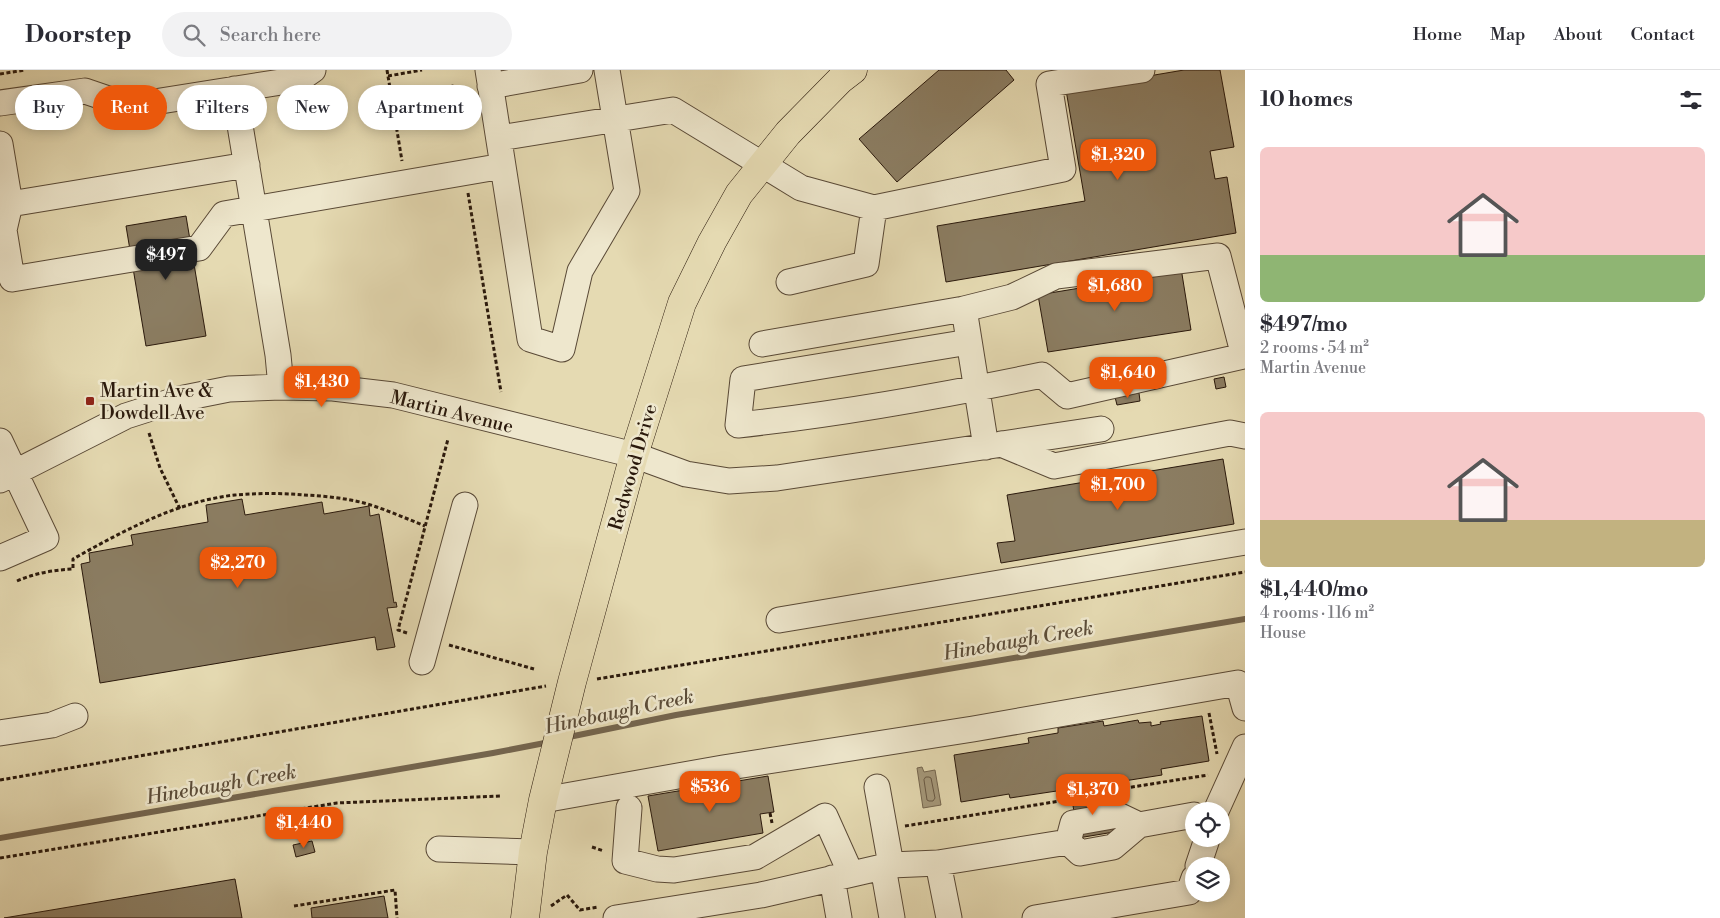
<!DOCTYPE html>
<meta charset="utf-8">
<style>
:root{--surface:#fff;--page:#f2f2f3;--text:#2b2b33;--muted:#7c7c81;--line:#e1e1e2;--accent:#ea580c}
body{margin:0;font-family:"Libre Bodoni",serif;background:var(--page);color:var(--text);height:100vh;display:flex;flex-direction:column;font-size:19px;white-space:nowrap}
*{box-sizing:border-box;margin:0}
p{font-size:16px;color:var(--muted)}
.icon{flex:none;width:28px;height:28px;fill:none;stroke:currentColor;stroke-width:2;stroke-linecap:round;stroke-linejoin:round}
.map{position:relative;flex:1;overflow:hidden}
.side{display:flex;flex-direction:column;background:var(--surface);width:475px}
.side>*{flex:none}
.banner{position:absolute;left:15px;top:15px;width:475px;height:45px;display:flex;gap:10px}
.tools{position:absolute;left:1185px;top:732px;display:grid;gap:10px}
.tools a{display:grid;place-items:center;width:45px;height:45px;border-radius:50%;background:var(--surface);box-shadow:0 2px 12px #0003;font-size:25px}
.price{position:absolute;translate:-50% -42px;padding:0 11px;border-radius:10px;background:var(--accent);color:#fff;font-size:16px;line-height:32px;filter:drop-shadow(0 1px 2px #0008)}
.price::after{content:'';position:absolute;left:50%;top:30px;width:15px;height:11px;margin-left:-8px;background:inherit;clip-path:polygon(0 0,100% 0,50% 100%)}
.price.on{background:#222;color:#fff}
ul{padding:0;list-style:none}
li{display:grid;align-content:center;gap:10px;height:265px;padding:0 15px}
li span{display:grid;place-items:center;height:155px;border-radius:8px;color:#555}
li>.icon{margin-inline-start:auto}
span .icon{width:90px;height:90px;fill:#fffc;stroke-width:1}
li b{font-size:21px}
h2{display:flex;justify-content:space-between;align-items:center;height:60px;padding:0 15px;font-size:21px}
.chip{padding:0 18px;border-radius:22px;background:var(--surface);box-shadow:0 2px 12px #0003;font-size:18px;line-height:45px}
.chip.on{background:var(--accent);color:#fff}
header{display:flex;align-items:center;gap:30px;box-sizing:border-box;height:70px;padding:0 25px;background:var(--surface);border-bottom:1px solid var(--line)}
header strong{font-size:24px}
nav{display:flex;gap:28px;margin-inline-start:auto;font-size:18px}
.search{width:350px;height:45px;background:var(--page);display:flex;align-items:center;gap:12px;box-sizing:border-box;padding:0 18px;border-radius:28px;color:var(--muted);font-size:19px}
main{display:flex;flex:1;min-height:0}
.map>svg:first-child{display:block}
.water{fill:#a5987a;stroke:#74654e}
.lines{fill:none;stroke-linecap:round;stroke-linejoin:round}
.shore{stroke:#685843;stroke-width:1}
.stream{stroke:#74654e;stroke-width:6}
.building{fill:#8b7d62;stroke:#2a190c}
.minor-casing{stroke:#594936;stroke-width:27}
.major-casing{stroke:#2a190c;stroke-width:29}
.path{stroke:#2a190c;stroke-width:3;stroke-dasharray:4 2.5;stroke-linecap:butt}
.minor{stroke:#eee7cd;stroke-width:25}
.major{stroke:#e5dab2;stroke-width:28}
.poi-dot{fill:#8f2418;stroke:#eee7cd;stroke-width:2}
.labels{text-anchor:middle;stroke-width:5;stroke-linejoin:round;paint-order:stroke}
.poi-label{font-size:19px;fill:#2a190c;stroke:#eee7cd;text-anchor:start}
.street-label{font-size:19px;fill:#2a190c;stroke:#eee7cd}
.water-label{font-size:20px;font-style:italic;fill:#5b4c38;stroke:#eee7cd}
</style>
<header>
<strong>Doorstep</strong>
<div class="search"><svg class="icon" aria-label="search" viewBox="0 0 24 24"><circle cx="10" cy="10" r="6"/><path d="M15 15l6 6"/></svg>Search here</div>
<nav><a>Home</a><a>Map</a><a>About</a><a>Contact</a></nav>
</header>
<main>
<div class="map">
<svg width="1245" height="848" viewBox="0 0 1245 848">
<rect width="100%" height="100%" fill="#e5dab2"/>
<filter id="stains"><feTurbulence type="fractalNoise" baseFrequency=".004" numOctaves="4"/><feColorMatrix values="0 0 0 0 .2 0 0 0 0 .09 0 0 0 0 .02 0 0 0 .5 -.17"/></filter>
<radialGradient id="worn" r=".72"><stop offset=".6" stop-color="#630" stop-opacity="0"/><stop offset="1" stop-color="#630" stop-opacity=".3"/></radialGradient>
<path class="water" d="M922,697L924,702L935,700L941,735L923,738L917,698Z"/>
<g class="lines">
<path class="shore" d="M926,707H929L931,708L935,728L933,731H929L927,730L924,710Z"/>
<path class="stream" d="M564,668L676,645L1245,549
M0,768L493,683L550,672"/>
</g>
<path class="building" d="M939,0H1006L1014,10L897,112L859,69Z
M1184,0H1220L1234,77L1210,81L1215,109L1227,107L1236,163L946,212L937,156L1085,131L1066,20Z
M186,146L206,266L146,276L126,156Z
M1181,198L1191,260L1048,282L1038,225L1158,205Z
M1224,307L1226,317L1216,319L1214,309Z
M1139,323L1140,331L1117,335L1115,327Z
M1223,389L1234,454L1001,493L997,473L1015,471L1007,425Z
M242,429L245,445L322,432L324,444L369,436L370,446L379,444L394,533L396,532L397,537L387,538L395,577L377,580L375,567L100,613L81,494L90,492L89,483L133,475L131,465L208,452L206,435Z
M1202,646L1209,691L1161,699L1162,705L1105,714L1107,723L1072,729L1070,719L1010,728L1009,724L961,732L954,685L1029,673L1028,668L1058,663V658L1103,651L1104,656L1138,650L1139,653L1151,652V656L1161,654L1160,652Z
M768,706L774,742L760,744L763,763L658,781L648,726Z
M1107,723L1114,762L1078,768L1072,729Z
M312,771L315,782L296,787L293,775Z
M235,809L242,848H4Z
M384,826L388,848H312L311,838Z"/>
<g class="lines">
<g class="minor-casing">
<path id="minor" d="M488,0L530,269L562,279L580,201L627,121L607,0
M490,16L580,0
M234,19L278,285L281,317
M0,33L85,21L129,36L300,9L313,0
M499,68L673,40L801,118L874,138L1063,99L1049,14L1142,0
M0,74L10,134L247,95
M10,134L4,160L12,209L199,178L224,144L503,96
M789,212L866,194L874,138
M964,239L1012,227L1056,206L1218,186L1244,286L1067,326L1042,305C941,326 840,344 738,355L743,309L969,272
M762,274L964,239L986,377
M0,371L46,468L0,488
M1001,374L1054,396L1230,363L1245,366
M0,410L126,346L179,329L229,319L281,317L333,318L393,325L634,385L686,404L729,411L777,408L1101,359
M779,550L1245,472
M422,592L465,435
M0,663L52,655L75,646
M543,730L723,698L973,659L1238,613L1245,638
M629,738L625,791L657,799L674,800L755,787L825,746L851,804
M1216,741L1245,677
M1068,772L1080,783L1113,777L1139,755L1194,745
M1068,772L1073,753L1118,745L1139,755
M439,779L533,782
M938,793L949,848
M891,795L938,793L1068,772
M1198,796L1207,769
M883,797L892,848
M832,808L839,848
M616,848L761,825L891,795L877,717
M1035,848L1189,822L1194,808"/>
</g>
<g class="major-casing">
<path id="major" d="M525,848L533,782L543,730L572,612L634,385L682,233L712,172L739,124L788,63L840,10L853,0"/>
</g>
<path class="path" d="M387,0L402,91
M0,4L25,0
M388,6L422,0
M392,27L454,16
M468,123L501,322
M149,363L160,398L180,439
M17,511C35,503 54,500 73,499V489C123,461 178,431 235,425C258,423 282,423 304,425C324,426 345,428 364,433C385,439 405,448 425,456
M407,563L398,560L448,369
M449,575L534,599
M597,609L1245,502
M1209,643L1217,684
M0,710L546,616
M1119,722L1126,718L1208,705
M770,743L772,753
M905,756L1060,731L1064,733
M592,777L604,781
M0,788L337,733L500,726
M294,836L395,820L397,848
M551,836L567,825L580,840L598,837"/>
<use href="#minor" class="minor"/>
<use href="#major" class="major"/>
</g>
<rect class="poi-dot" x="85" y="326" width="10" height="10" rx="2.5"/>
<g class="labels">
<g class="poi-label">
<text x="100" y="327">Martin Ave &amp;<tspan x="100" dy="22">Dowdell Ave</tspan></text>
</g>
<g class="street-label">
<text transform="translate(452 341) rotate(14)" y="7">Martin Avenue</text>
<text transform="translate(632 397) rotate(-74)" y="7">Redwood Drive</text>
</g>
<g class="water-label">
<text transform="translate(1018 570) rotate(-10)" y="7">Hinebaugh Creek</text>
<text transform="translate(619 641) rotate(-12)" y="7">Hinebaugh Creek</text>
<text transform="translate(221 714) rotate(-10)" y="7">Hinebaugh Creek</text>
</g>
</g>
<rect width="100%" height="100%" filter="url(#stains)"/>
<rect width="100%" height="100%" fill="url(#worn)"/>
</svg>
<div class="tools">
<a><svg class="icon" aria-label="locate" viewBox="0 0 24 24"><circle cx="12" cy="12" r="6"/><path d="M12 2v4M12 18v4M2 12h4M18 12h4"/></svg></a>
<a><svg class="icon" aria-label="layers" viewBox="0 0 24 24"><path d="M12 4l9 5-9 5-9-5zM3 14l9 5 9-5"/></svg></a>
</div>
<b class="price" style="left:1118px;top:111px">$1,320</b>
<b class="price on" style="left:166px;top:211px">$497</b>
<b class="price" style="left:1115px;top:242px">$1,680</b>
<b class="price" style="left:1128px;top:329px">$1,640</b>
<b class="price" style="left:322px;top:338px">$1,430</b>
<b class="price" style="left:1118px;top:441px">$1,700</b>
<b class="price" style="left:238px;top:519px">$2,270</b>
<b class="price" style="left:710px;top:743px">$536</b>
<b class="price" style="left:1093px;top:746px">$1,370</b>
<b class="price" style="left:304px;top:779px">$1,440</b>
<div class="banner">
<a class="chip">Buy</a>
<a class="chip on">Rent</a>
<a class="chip">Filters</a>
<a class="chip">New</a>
<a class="chip">Apartment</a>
</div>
</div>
<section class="side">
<h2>10 homes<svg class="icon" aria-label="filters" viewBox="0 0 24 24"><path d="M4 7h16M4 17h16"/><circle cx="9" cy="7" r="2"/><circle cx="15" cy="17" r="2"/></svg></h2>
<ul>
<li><span style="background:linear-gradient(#f6c9c9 70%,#8fb573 0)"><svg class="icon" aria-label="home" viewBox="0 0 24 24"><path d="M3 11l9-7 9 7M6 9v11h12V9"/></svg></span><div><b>$497/mo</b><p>2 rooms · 54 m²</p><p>Martin Avenue</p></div></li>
<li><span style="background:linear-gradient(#f6c9c9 70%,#c2b280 0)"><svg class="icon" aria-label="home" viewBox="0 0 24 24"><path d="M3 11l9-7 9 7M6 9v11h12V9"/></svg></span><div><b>$1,440/mo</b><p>4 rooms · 116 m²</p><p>House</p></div></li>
</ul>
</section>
</main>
